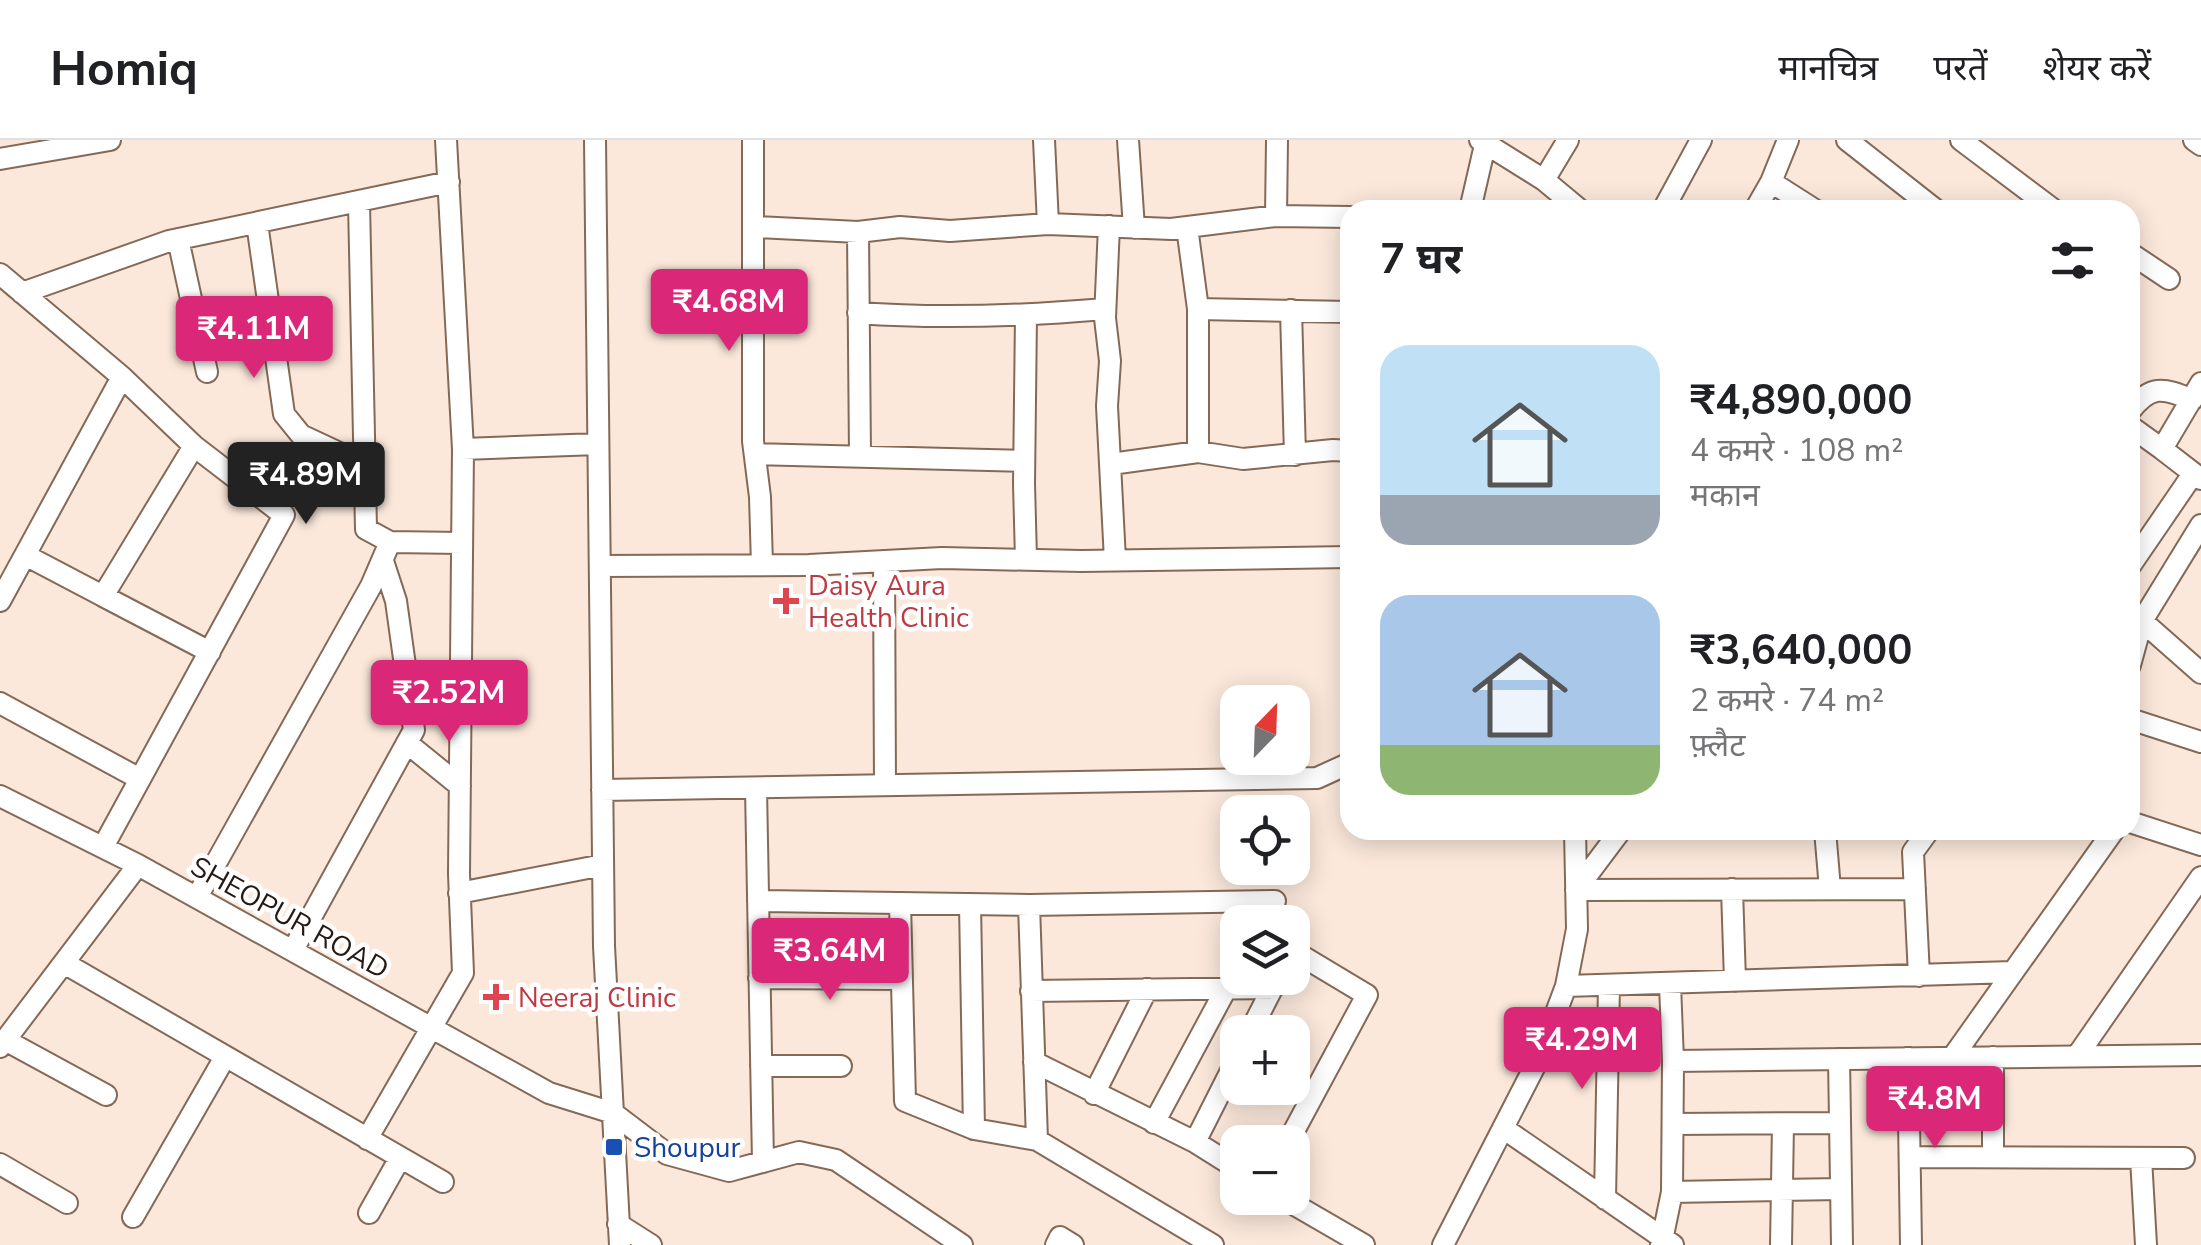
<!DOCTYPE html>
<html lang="hi">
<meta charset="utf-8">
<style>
:root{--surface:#fff;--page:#f6f6f6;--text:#202124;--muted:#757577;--line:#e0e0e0;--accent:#db2777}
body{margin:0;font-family:"Nunito Sans","Noto Sans Devanagari",sans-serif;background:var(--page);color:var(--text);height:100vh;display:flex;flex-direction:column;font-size:38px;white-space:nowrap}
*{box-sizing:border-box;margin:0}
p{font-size:32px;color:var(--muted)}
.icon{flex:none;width:55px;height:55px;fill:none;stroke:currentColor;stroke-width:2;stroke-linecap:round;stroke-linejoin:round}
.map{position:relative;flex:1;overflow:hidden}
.panel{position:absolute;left:1340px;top:60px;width:800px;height:640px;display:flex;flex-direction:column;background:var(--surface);border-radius:30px;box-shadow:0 5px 25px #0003}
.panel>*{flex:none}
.needle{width:65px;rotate:23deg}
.controls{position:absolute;left:1220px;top:545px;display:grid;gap:20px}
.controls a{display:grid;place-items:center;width:90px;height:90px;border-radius:20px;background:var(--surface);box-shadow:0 5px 25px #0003;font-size:50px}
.price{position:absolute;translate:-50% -85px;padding:0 22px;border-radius:10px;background:var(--accent);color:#fff;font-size:32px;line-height:65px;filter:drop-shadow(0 2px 5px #0008)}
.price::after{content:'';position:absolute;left:50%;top:60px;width:30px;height:22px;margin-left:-15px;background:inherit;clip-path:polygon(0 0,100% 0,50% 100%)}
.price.on{background:#222;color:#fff}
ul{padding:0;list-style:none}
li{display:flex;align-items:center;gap:30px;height:250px;padding:0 40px}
li span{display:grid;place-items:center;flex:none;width:280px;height:200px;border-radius:30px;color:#555}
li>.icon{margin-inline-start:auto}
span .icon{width:120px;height:120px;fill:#fffc;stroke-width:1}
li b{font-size:42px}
h2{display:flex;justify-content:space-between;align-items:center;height:120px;padding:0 40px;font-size:42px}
header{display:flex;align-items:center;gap:60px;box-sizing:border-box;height:140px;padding:0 50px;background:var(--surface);border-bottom:2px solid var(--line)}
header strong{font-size:48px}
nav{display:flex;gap:55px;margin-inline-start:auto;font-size:35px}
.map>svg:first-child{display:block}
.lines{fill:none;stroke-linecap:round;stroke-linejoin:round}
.minor-casing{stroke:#846957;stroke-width:24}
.minor{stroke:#fff;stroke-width:20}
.health-dot{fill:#e0444e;stroke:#fff;stroke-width:4}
.transit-dot{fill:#1a4fb4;stroke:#fff;stroke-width:4}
.labels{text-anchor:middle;stroke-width:9;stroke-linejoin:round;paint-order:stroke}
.health-label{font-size:28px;fill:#be3a42;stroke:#fff;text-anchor:start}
.street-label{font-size:28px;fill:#251a12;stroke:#fff}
.transit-label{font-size:28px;fill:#164399;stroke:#fff;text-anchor:start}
</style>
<header>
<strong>Homiq</strong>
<nav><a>मानचित्र</a><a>परतें</a><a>शेयर करें</a></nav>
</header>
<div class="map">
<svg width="2201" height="1105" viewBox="0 0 2201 1105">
<rect width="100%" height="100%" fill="#fbe8db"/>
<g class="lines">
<g class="minor-casing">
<path id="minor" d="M595,0L604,806L620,1105
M753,0V301L760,357L762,425
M1044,0L1048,84
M1128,0L1134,88
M1480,0L1544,40L1580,70
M1847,0L1936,70
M1961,0L2054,70
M2194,0L2201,5
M0,19L110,0
M1544,40L1568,0
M1771,42L1815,70
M359,63L366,389L390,402
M1470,70L1485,5
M1663,70L1701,0
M1755,70L1771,42L1788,0
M1276,76L1277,0
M257,83L284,274L301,295L363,324
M1109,86L1105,178L1110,221L1107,266L1115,420
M755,87L858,92L900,87L950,91L1048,84L1171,89L1276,76L1350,77
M1187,87L1198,169V312
M858,92L860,315
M178,99L207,232
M2130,113L2169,139
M0,134L122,237L194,306L284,375L103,707
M22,153L169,101L449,42
M1198,169L1350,172
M1291,170L1295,315
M858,173C941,179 1023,176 1105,169
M1026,175L1024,344L1026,419
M2130,271C2150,245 2163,247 2192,260
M2130,286L2162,309L2201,243
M463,309L598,304
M2162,309L2201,339
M755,314L1024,321
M1111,324L1198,312L1243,319L1333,310L1350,311
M25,415L103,456L194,306
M884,421L885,645
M600,426L809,425L942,418L1081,421L1350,417
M2130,426L2193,334
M103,456L210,512
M0,461L122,237
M2133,478L2142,481L2201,533
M2130,525L2142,481L2201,385
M0,563L140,639
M2130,579L2201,602
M407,603L460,646
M756,648L763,1022
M602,650L1317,638L1350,623
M0,656L138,725L549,953L613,973L667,1014L729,1031L799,1012L836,1020L962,1105
M2130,682L2201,705
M1825,690L1830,749
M1732,749L1735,841
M1576,750L1915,749
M1576,750L1621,690
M459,753L603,725
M197,757L371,446L390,402L462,403
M758,761L1029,765L1275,761
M900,763L905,961L974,989L1037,1000L1213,1105
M970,764L974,989
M1029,765L1037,1000
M293,810L414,590L396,461L383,421
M64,823L443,1042
M1919,836L1913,712L1929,690
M759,838L900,839
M1566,846L2012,832
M1031,851L1273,848
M1250,892L1276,841
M5,900L106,955
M0,907L138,725
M2077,916L2201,737
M1908,918L1911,1105
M1952,918L2114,690
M1839,919L1842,1105
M1673,921L2201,915
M1034,922L1195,1002L1238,1029
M761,926H841
M1094,954L1147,849
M1154,983L1227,847
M1673,984L1840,983
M1503,988L1673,1105
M367,999L463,833L459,734L463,309L446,0
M1195,1002L1238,917
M1288,1002L1367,855L1292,810
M1910,1017L2184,1018
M1993,1017V917
M2141,1018L2146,1105
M0,1024L67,1063
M1672,1052L1841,1049
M1283,1058L1364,1105
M1605,1059L1609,845
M369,1073L400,1018
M133,1077L225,917
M618,1084L651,1105
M1056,1105L1060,1097L1073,1105
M1443,1105L1539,918L1566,846L1577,789L1575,690
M1661,1105L1672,1052L1673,921L1670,844
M1781,1105L1783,984"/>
</g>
<use href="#minor" class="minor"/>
</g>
<g class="health-dot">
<path d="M781 446h10v10h10v10h-10v10h-10v-10h-10v-10h10z"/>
<path d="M491 842h10v10h10v10h-10v10h-10v-10h-10v-10h10z"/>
</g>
<rect class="transit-dot" x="604" y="997" width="20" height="20" rx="5"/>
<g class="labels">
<g class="health-label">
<text x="808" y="455">Daisy Aura<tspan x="808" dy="32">Health Clinic</tspan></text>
<text x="518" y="867">Neeraj Clinic</text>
</g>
<g class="street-label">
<text transform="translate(290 777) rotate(29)" y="10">SHEOPUR ROAD</text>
</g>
<g class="transit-label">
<text x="634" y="1017">Shoupur</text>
</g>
</g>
</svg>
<div class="controls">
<a><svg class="needle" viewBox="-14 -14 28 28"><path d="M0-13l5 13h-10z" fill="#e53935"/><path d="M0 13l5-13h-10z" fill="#757577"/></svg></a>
<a><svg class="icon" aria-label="locate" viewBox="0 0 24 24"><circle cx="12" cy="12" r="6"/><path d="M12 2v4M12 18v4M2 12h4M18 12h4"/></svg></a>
<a><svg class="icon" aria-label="layers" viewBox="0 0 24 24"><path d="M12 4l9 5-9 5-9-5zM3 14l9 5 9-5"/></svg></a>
<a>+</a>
<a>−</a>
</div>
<b class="price" style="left:729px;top:214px">₹4.68M</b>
<b class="price" style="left:254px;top:241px">₹4.11M</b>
<b class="price on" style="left:306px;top:387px">₹4.89M</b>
<b class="price" style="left:449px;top:605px">₹2.52M</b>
<b class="price" style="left:830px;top:863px">₹3.64M</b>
<b class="price" style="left:1582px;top:952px">₹4.29M</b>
<b class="price" style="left:1935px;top:1011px">₹4.8M</b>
<section class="panel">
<h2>7 घर<svg class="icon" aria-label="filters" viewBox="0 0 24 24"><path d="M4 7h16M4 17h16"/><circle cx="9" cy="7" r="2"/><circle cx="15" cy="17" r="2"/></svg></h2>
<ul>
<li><span style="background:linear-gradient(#bfe0f5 75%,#9aa5b1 0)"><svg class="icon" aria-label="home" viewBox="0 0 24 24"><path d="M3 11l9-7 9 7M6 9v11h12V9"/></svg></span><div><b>₹4,890,000</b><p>4 कमरे · 108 m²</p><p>मकान</p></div></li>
<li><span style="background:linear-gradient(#a9c7e8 75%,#8fb573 0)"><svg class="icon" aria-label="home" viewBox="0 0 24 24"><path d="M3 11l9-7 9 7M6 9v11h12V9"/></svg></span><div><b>₹3,640,000</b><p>2 कमरे · 74 m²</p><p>फ़्लैट</p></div></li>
</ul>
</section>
</div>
